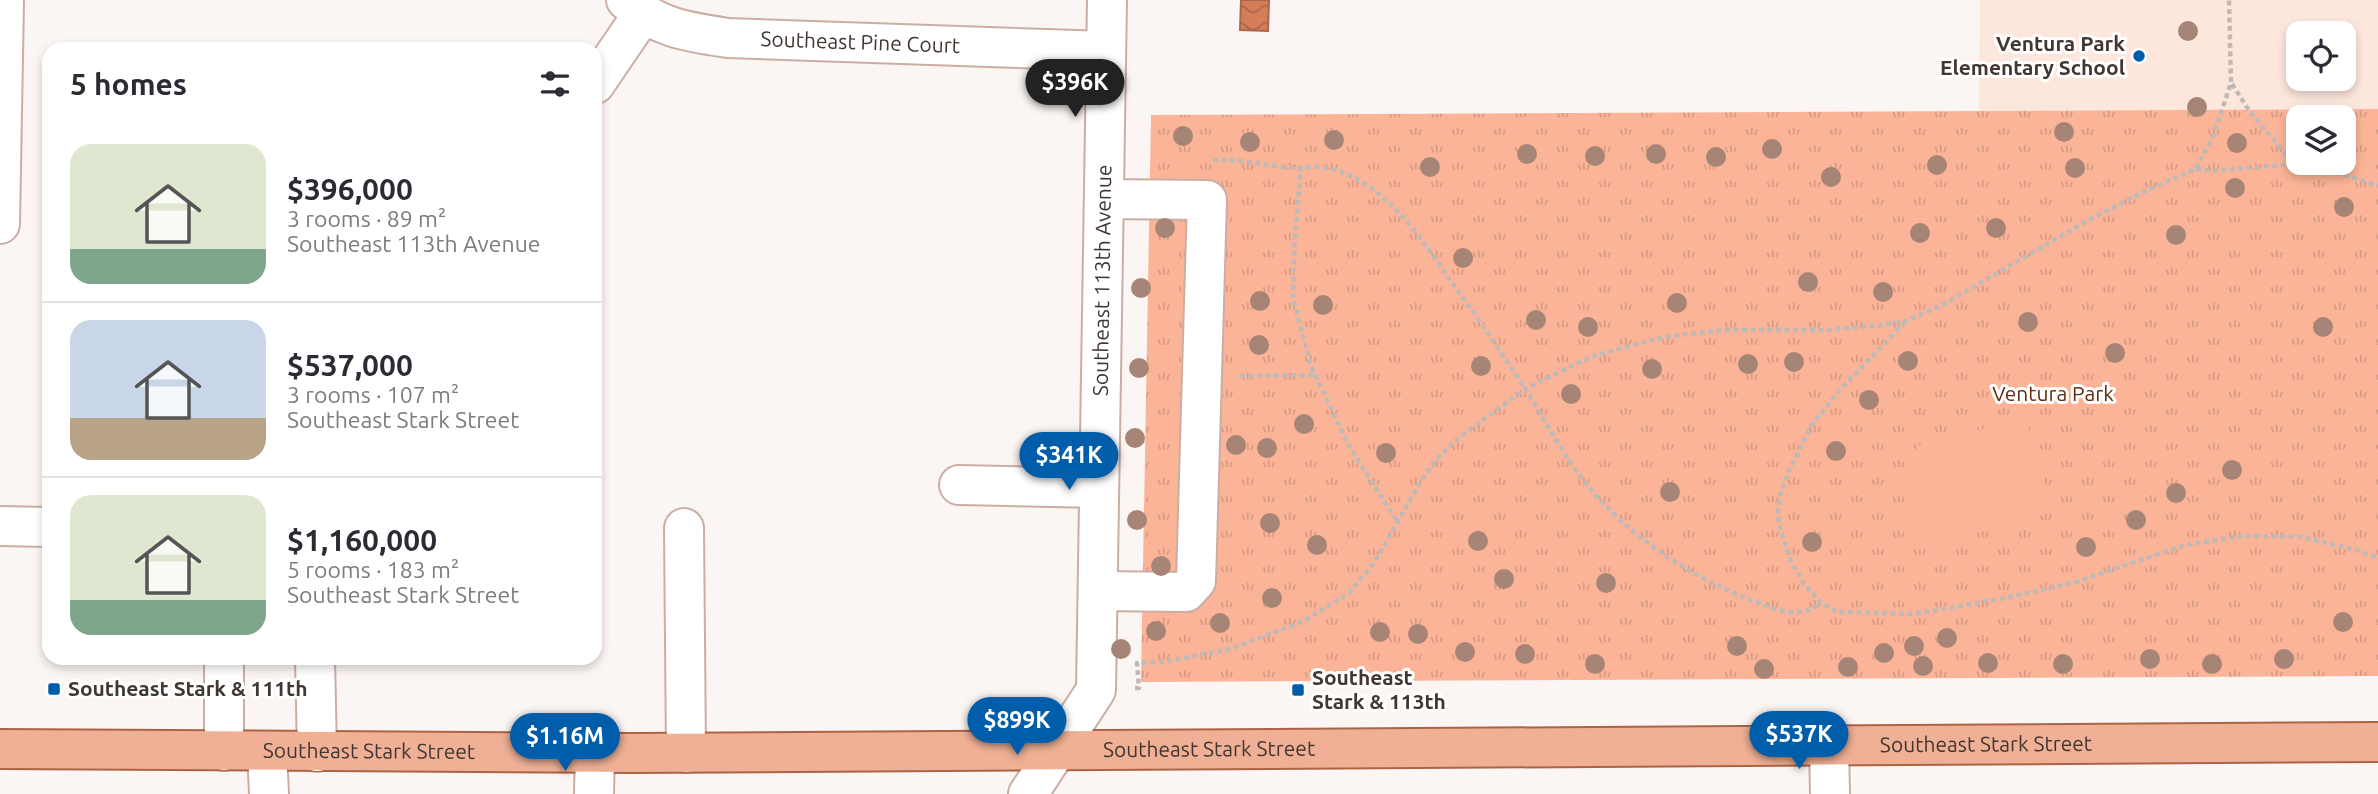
<!DOCTYPE html>
<meta charset="utf-8">
<style>
:root{--surface:#fff;--page:#f7f7f7;--text:#2b2b33;--muted:#7c7c81;--line:#e1e1e2;--accent:#005daa}
body{margin:0;font-family:Ubuntu,sans-serif;background:var(--page);color:var(--text);height:100vh;display:flex;flex-direction:column;font-size:26px;white-space:nowrap}
*{box-sizing:border-box;margin:0}
p{font-size:23px;color:var(--muted)}
.icon{flex:none;width:38px;height:38px;fill:none;stroke:currentColor;stroke-width:2;stroke-linecap:round;stroke-linejoin:round}
.map{position:relative;flex:1;overflow:hidden}
.side{position:absolute;left:42px;top:42px;width:560px;height:623px;display:flex;flex-direction:column;background:var(--surface);border-radius:21px;box-shadow:0 4px 10px #0003}
.side>*{flex:none}
.buttons{position:absolute;left:2286px;top:21px;display:grid;gap:14px}
.buttons a{display:grid;place-items:center;width:70px;height:70px;border-radius:14px;background:var(--surface);box-shadow:0 4px 10px #0003;font-size:35px}
.price{position:absolute;translate:-50% -60px;padding:0 16px;border-radius:24px;background:var(--accent);color:#fff;font-size:23px;line-height:46px;filter:drop-shadow(0 2px 4px #0008)}
.price::after{content:'';position:absolute;left:50%;top:42px;width:21px;height:16px;margin-left:-10px;background:inherit;clip-path:polygon(0 0,100% 0,50% 100%)}
.price.active{background:#222;color:#fff}
ul{padding:0;list-style:none}
li{display:flex;align-items:center;gap:21px;height:175px;padding:0 28px}
li+li{border-top:2px solid var(--line)}
li span{display:grid;place-items:center;flex:none;width:196px;height:140px;border-radius:21px;color:#555}
li>.icon{margin-inline-start:auto}
span .icon{width:84px;height:84px;fill:#fffc;stroke-width:1}
li b{font-size:30px}
h2{display:flex;justify-content:space-between;align-items:center;height:84px;padding:0 28px;font-size:30px}
.map>svg:first-child{display:block}
.built{fill:#fde6dc;fill-rule:evenodd}
.grass{fill:url(#grass-tufts);fill-rule:evenodd}
.garden{fill:#fbb497}
.water{fill:url(#water-waves);stroke:#a9684d;stroke-width:2}
.lines{fill:none;stroke-linecap:round;stroke-linejoin:round}
.minor-casing{stroke:#cbaea3;stroke-width:42}
.major-casing{stroke:#ab6445;stroke-width:42}
.path{stroke:#c0b9b6;stroke-width:4.5;stroke-dasharray:5 3.5;stroke-linecap:butt}
.minor{stroke:#fff;stroke-width:38}
.major{stroke:#efb095;stroke-width:38}
.tree{fill:#a78576}
.poi-dot{fill:#005daa;stroke:#fff;stroke-width:2.5}
.labels{text-anchor:middle;stroke-width:6;stroke-linejoin:round;paint-order:stroke}
.street-label{font-size:21px;fill:#423632;stroke:#fff}
.poi-label{font-size:21px;font-weight:bold;fill:#423632;stroke:#fff;text-anchor:start}
.park-label{font-size:21px;fill:#622a10;stroke:#fff}
</style>
<div class="map">
<svg width="2378" height="794" viewBox="0 0 2378 794">
<defs>
<pattern id="grass-tufts" width="24" height="20" patternUnits="userSpaceOnUse" patternTransform="scale(1.75)"><rect width="24" height="20" fill="#fbb497"/><path d="M3 7l-1-3M5 7V3M7 7l1-3M15 17l-1-3M17 17v-4M19 17l1-3" fill="none" stroke="#d89b83"/></pattern>
<pattern id="water-waves" width="16" height="10" patternUnits="userSpaceOnUse" patternTransform="scale(1.75)"><rect width="16" height="10" fill="#d57d59"/><path d="M0 5q4-4 8 0t8 0" fill="none" stroke="#ae674a"/></pattern>
</defs>
<rect width="100%" height="100%" fill="#fbf5f3"/>
<path class="built" d="M1980,0H2378V109L1979,111ZM2298,33H2343V79H2298Z"/>
<path class="grass" d="M2378,109V676L1141,682L1151,115ZM2298,117H2343V163H2298Z"/>
<path class="garden" d="M2025,418L2054,512L1917,550L1905,460L1920,445Z"/>
<path class="water" d="M1241,0H1269L1268,31L1240,30Z"/>
<g class="lines">
<g class="minor-casing">
<g id="minor">
<path id="s1" d="M626,0C657,28 688,32 728,38L1106,51"/>
<path d="M595,84L642,15"/>
<path d="M0,224L4,0"/>
<path d="M959,485L1099,488"/>
<path d="M0,526L49,527"/>
<path d="M684,528L686,753"/>
<path d="M1098,591L1186,592L1196,581L1207,200L1104,199"/>
<path d="M315,658L317,752"/>
<path d="M1829,746L1830,794"/>
<path d="M224,751V658"/>
<path d="M267,751L269,794"/>
<path d="M594,794L595,753"/>
<path id="s2" d="M1028,794L1096,690L1107,0"/>
</g>
</g>
<g class="major-casing">
<g id="major">
<path id="s3" d="M0,749L634,753L2378,742"/>
</g>
</g>
<path class="path" d="M2232,84L2250,112L2294,164L2333,171L2378,186
M1213,160C1240,159 1258,164 1284,167C1298,169 1312,165 1327,168C1368,176 1400,211 1424,243C1458,291 1492,338 1524,387C1544,418 1561,452 1584,481C1625,533 1685,574 1746,598C1772,608 1796,621 1821,603
M1301,166L1295,236L1293,298L1311,366L1349,446L1398,523
M2196,169L2212,171L2294,164
M1905,322L1840,390L1811,426L1789,471L1781,492L1778,510L1779,524L1789,557L1804,584L1821,603L1837,612L1915,614L2005,598L2076,582L2185,545L2244,536L2301,537L2356,550L2378,558
M1240,376L1316,375
M1135,688H1139L1137,663L1163,662L1230,649L1304,621L1349,593L1374,563L1421,481L1435,461L1456,440L1525,389L1593,356L1664,337L1690,334L1724,330H1826L1883,325L1906,321L1942,305L2087,221L2147,190L2196,169L2213,136L2231,83L2229,0"/>
<use href="#minor" class="minor"/>
<use href="#major" class="major"/>
</g>
<g class="tree">
<circle cx="2188" cy="31" r="10"/>
<circle cx="2197" cy="107" r="10"/>
<circle cx="2064" cy="132" r="10"/>
<circle cx="1183" cy="136" r="10"/>
<circle cx="1334" cy="140" r="10"/>
<circle cx="1250" cy="142" r="10"/>
<circle cx="2237" cy="143" r="10"/>
<circle cx="1772" cy="149" r="10"/>
<circle cx="1527" cy="154" r="10"/>
<circle cx="1656" cy="154" r="10"/>
<circle cx="1595" cy="156" r="10"/>
<circle cx="1716" cy="157" r="10"/>
<circle cx="1937" cy="165" r="10"/>
<circle cx="1430" cy="167" r="10"/>
<circle cx="2075" cy="168" r="10"/>
<circle cx="1831" cy="177" r="10"/>
<circle cx="2235" cy="188" r="10"/>
<circle cx="2344" cy="207" r="10"/>
<circle cx="1165" cy="228" r="10"/>
<circle cx="1996" cy="228" r="10"/>
<circle cx="1920" cy="233" r="10"/>
<circle cx="2176" cy="235" r="10"/>
<circle cx="1463" cy="258" r="10"/>
<circle cx="1808" cy="282" r="10"/>
<circle cx="1141" cy="288" r="10"/>
<circle cx="1883" cy="292" r="10"/>
<circle cx="1260" cy="301" r="10"/>
<circle cx="1677" cy="303" r="10"/>
<circle cx="1323" cy="305" r="10"/>
<circle cx="1536" cy="320" r="10"/>
<circle cx="2028" cy="322" r="10"/>
<circle cx="1588" cy="327" r="10"/>
<circle cx="2323" cy="327" r="10"/>
<circle cx="1259" cy="345" r="10"/>
<circle cx="2115" cy="353" r="10"/>
<circle cx="1908" cy="361" r="10"/>
<circle cx="1794" cy="362" r="10"/>
<circle cx="1748" cy="364" r="10"/>
<circle cx="1481" cy="366" r="10"/>
<circle cx="1139" cy="368" r="10"/>
<circle cx="1652" cy="369" r="10"/>
<circle cx="1571" cy="394" r="10"/>
<circle cx="1869" cy="400" r="10"/>
<circle cx="1304" cy="424" r="10"/>
<circle cx="1135" cy="438" r="10"/>
<circle cx="1236" cy="445" r="10"/>
<circle cx="1267" cy="448" r="10"/>
<circle cx="1836" cy="451" r="10"/>
<circle cx="1386" cy="453" r="10"/>
<circle cx="2232" cy="470" r="10"/>
<circle cx="1670" cy="492" r="10"/>
<circle cx="2176" cy="493" r="10"/>
<circle cx="1137" cy="520" r="10"/>
<circle cx="2136" cy="520" r="10"/>
<circle cx="1270" cy="523" r="10"/>
<circle cx="1478" cy="541" r="10"/>
<circle cx="1812" cy="542" r="10"/>
<circle cx="1317" cy="545" r="10"/>
<circle cx="2086" cy="547" r="10"/>
<circle cx="1161" cy="566" r="10"/>
<circle cx="1504" cy="579" r="10"/>
<circle cx="1606" cy="583" r="10"/>
<circle cx="1272" cy="598" r="10"/>
<circle cx="2343" cy="622" r="10"/>
<circle cx="1220" cy="623" r="10"/>
<circle cx="1156" cy="631" r="10"/>
<circle cx="1380" cy="632" r="10"/>
<circle cx="1418" cy="634" r="10"/>
<circle cx="1947" cy="638" r="10"/>
<circle cx="1737" cy="646" r="10"/>
<circle cx="1914" cy="646" r="10"/>
<circle cx="1121" cy="649" r="10"/>
<circle cx="1465" cy="652" r="10"/>
<circle cx="1884" cy="653" r="10"/>
<circle cx="1525" cy="654" r="10"/>
<circle cx="2150" cy="659" r="10"/>
<circle cx="2284" cy="659" r="10"/>
<circle cx="1988" cy="663" r="10"/>
<circle cx="1595" cy="664" r="10"/>
<circle cx="2063" cy="664" r="10"/>
<circle cx="2212" cy="664" r="10"/>
<circle cx="1923" cy="666" r="10"/>
<circle cx="1848" cy="667" r="10"/>
<circle cx="1764" cy="669" r="10"/>
</g>
<g class="poi-dot">
<circle cx="2139" cy="56" r="7"/>
<rect x="47" y="682" width="14" height="14" rx="3.5"/>
<rect x="1291" y="683" width="14" height="14" rx="3.5"/>
</g>
<g class="labels">
<g class="street-label">
<text dy="7" stroke="none"><textPath href="#s1" startOffset="243">Southeast Pine Court</textPath></text>
<text dy="7" stroke="none"><textPath href="#s2" startOffset="534">Southeast 113th Avenue</textPath></text>
<text dy="7" stroke="none"><textPath href="#s3" startOffset="1986">Southeast Stark Street</textPath></text>
<text dy="7" stroke="none"><textPath href="#s3" startOffset="1209">Southeast Stark Street</textPath></text>
<text dy="7" stroke="none"><textPath href="#s3" startOffset="369">Southeast Stark Street</textPath></text>
</g>
<g class="poi-label">
<text x="2125" y="51" text-anchor="end">Ventura Park<tspan x="2125" dy="24">Elementary School</tspan></text>
<text x="1312" y="685">Southeast<tspan x="1312" dy="24">Stark &amp; 113th</tspan></text>
<text x="68" y="696">Southeast Stark &amp; 111th</text>
</g>
<g class="park-label">
<text x="2053" y="401">Ventura Park</text>
</g>
</g>
</svg>
<div class="buttons">
<a><svg class="icon" aria-label="locate" viewBox="0 0 24 24"><circle cx="12" cy="12" r="6"/><path d="M12 2v4M12 18v4M2 12h4M18 12h4"/></svg></a>
<a><svg class="icon" aria-label="layers" viewBox="0 0 24 24"><path d="M12 4l9 5-9 5-9-5zM3 14l9 5 9-5"/></svg></a>
</div>
<b class="price active" style="left:1075px;top:119px">$396K</b>
<b class="price" style="left:1069px;top:492px">$341K</b>
<b class="price" style="left:1017px;top:757px">$899K</b>
<b class="price" style="left:1799px;top:771px">$537K</b>
<b class="price" style="left:565px;top:773px">$1.16M</b>
<section class="side">
<h2>5 homes<svg class="icon" aria-label="filters" viewBox="0 0 24 24"><path d="M4 7h16M4 17h16"/><circle cx="9" cy="7" r="2"/><circle cx="15" cy="17" r="2"/></svg></h2>
<ul>
<li><span style="background:linear-gradient(#dfe7d0 75%,#7fa58c 0)"><svg class="icon" aria-label="home" viewBox="0 0 24 24"><path d="M3 11l9-7 9 7M6 9v11h12V9"/></svg></span><div><b>$396,000</b><p>3 rooms · 89 m²</p><p>Southeast 113th Avenue</p></div></li>
<li><span style="background:linear-gradient(#c9d6e8 70%,#b9a48a 0)"><svg class="icon" aria-label="home" viewBox="0 0 24 24"><path d="M3 11l9-7 9 7M6 9v11h12V9"/></svg></span><div><b>$537,000</b><p>3 rooms · 107 m²</p><p>Southeast Stark Street</p></div></li>
<li><span style="background:linear-gradient(#dfe7d0 75%,#7fa58c 0)"><svg class="icon" aria-label="home" viewBox="0 0 24 24"><path d="M3 11l9-7 9 7M6 9v11h12V9"/></svg></span><div><b>$1,160,000</b><p>5 rooms · 183 m²</p><p>Southeast Stark Street</p></div></li>
</ul>
</section>
</div>
